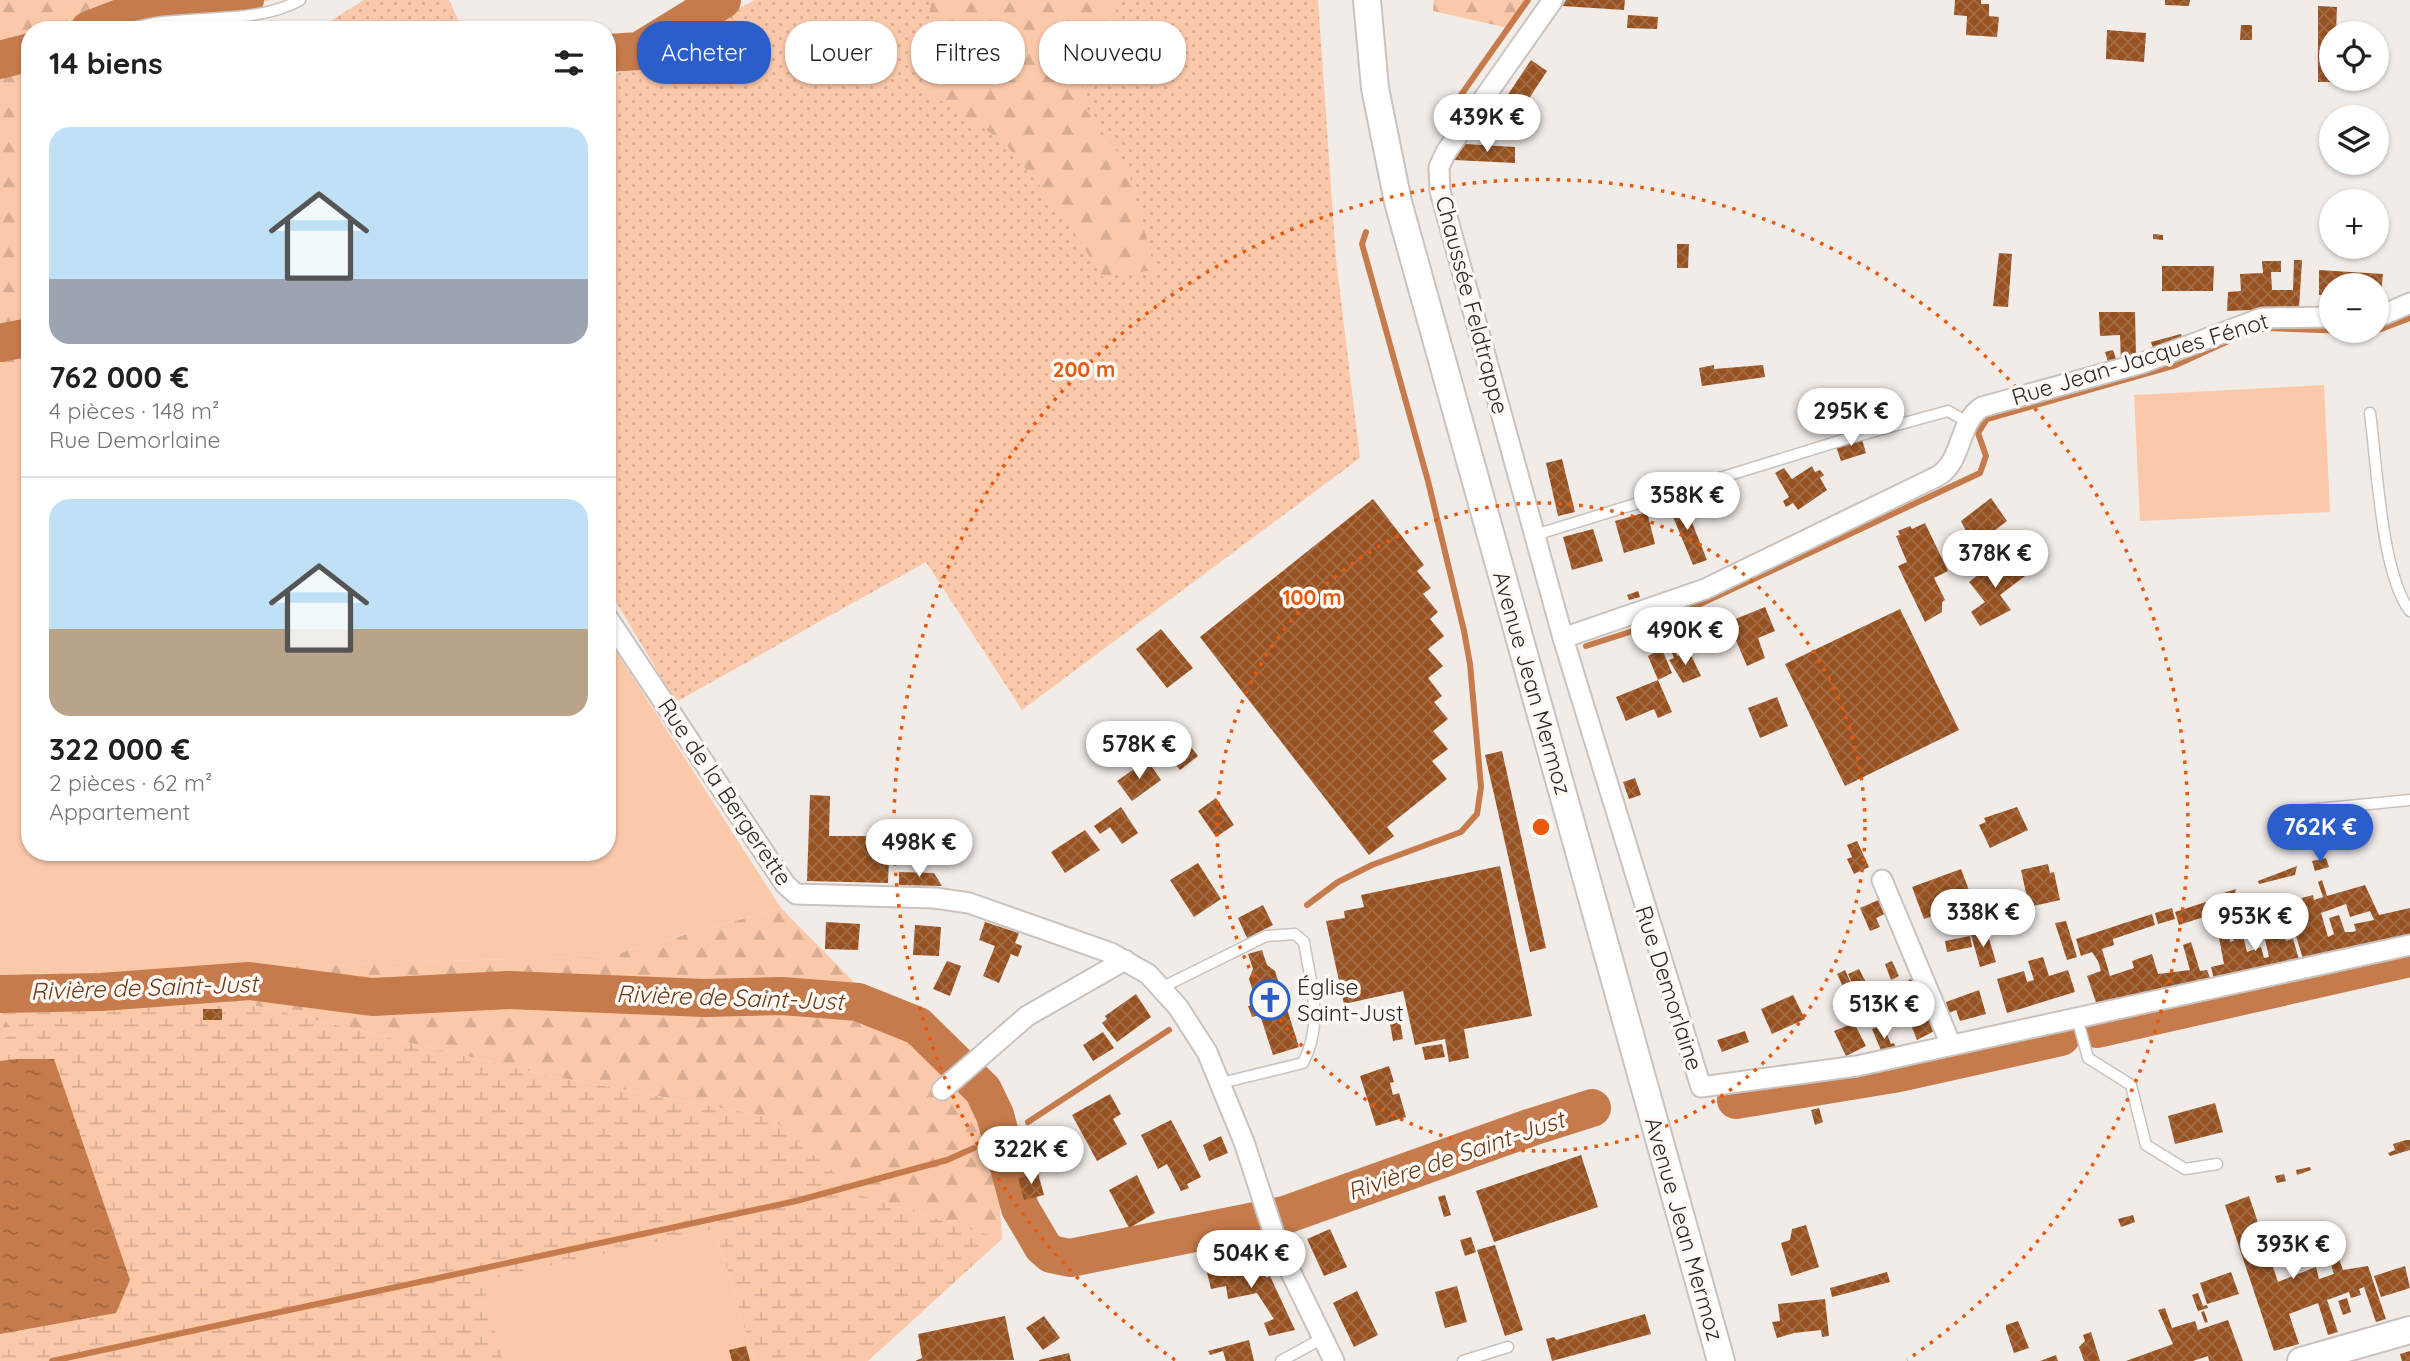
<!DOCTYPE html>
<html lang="fr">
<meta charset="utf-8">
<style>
:root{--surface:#fff;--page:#f2f2f2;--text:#202124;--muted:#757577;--line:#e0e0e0;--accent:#295ecb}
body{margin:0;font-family:Quicksand,sans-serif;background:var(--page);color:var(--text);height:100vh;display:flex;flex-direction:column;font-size:26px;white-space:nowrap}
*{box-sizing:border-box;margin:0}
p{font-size:23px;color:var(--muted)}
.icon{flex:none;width:38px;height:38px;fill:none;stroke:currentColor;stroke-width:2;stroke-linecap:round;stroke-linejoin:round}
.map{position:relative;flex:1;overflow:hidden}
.details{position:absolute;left:21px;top:21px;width:595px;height:840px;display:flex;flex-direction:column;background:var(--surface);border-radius:28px;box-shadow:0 2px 5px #0004}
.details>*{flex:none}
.guide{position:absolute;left:637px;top:21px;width:665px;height:63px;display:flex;gap:14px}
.fabs{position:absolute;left:2319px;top:21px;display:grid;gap:14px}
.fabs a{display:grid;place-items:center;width:70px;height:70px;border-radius:50%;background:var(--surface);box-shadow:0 2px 5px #0004;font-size:35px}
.price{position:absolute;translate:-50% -60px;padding:0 16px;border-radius:24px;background:#fff;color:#222;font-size:23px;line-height:46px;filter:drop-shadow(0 2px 4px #0008)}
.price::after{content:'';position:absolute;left:50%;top:42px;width:21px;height:16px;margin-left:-10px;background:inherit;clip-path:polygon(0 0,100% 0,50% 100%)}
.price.active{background:var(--accent);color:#fff}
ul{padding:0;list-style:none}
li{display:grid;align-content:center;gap:14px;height:371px;padding:0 28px}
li+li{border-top:2px solid var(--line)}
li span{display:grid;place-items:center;height:217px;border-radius:21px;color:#555}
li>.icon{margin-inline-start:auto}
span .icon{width:126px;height:126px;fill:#fffc;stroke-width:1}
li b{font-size:30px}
h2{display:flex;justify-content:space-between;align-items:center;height:84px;padding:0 28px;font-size:30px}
.pill{padding:0 24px;border-radius:28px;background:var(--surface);box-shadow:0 2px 5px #0004;font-size:24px;line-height:63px}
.pill.active{background:var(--accent);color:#fff}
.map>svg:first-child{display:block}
.grass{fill:url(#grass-dots)}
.forest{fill:url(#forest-firs)}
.wetland{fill:url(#wetland-marsh)}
.garden{fill:#fbc8aa}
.water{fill:url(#water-ripples)}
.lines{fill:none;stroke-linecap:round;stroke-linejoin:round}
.stream{stroke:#c57b4c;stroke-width:6}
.river{stroke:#c57b4c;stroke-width:38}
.building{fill:url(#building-cross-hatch);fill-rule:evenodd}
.lane-casing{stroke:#c9c2be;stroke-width:13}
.street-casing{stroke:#c9c2be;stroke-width:23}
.secondary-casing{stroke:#c9c2be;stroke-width:30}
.lane{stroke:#fff;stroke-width:10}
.street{stroke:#fff;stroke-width:19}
.secondary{stroke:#fff;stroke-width:26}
.ring{fill:none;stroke:#e8590c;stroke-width:3.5;stroke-dasharray:3.5 7}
.labels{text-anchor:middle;stroke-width:7;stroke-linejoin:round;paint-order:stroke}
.street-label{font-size:23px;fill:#2c2a28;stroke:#fff9f6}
.poi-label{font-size:23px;fill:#2c2a28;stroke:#fff9f6;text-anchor:start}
.water-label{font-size:24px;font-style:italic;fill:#6e3c19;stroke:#fff9f6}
.centre{fill:#e8590c;stroke:#fff9f6;stroke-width:3.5}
.ring-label{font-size:21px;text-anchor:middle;font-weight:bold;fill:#e8590c;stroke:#fff9f6;stroke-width:7;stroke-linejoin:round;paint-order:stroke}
</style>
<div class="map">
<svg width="2410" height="1361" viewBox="0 0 2410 1361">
<defs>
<pattern id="grass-dots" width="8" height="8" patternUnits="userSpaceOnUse" patternTransform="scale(1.75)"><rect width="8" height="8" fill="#fbc8aa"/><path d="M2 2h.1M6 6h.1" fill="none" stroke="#d7ac92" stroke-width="1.8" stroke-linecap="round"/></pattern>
<pattern id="forest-firs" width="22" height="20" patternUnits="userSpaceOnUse" patternTransform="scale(1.75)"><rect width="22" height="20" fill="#fbc8aa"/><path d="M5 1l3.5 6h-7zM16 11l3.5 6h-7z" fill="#d7ac92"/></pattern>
<pattern id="wetland-marsh" width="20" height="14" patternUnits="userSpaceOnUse" patternTransform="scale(1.75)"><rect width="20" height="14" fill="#fbc8aa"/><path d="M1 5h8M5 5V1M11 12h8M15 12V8" fill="none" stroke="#d7ac92"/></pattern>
<pattern id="water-ripples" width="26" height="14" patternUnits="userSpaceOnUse" patternTransform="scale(1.75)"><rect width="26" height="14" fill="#c57b4c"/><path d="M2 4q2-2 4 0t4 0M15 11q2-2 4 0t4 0" fill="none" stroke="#a0653f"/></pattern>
<pattern id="building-cross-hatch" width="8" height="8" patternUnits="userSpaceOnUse" patternTransform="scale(1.75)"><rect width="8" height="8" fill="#985221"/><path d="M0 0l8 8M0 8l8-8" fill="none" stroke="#a26d48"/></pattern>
</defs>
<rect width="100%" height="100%" fill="#f2ece8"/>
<path class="grass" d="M364,0H449L463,30H316Z
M755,0H1318L1336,259L1360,458L1022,710L926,562L676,702L607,587V79Z"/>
<path class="forest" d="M0,0H273L158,16L97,30H30V359L0,366Z
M931,0H1122L1080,73L1086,110L1127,165L1155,270L1103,277L1060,211L1003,141L923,89Z
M1434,0H1528L1508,28L1433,11Z
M781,908L974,1104L996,1150L1002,1239L860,1195L770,1117L540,1074L111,971L609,956Z
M0,1009L15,1034L0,1040Z"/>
<path class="wetland" d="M111,971L540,1074L770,1117L860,1195L1002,1239L868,1361H754L715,1229L483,1281L503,1361H0V1040L15,1034L0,1013V975Z"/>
<path class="garden" d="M30,359V852H607V637L781,908L609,956L0,975V366Z
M2324,385L2330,512L2140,521L2134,395Z
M715,1229L754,1361H503L482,1281Z"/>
<path class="water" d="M16,1059H54L130,1280L116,1313L0,1334V1061Z"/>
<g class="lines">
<path class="stream" d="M1442,122L1528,0
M2253,331L2267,328L2373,332L2410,318
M1586,646L1664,621L1980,473L1986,456L1978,433L1987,419L2176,365L2237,337
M1307,905L1338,882L1372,865L1461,832L1477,814L1481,787L1470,664L1464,631L1428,481L1362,244L1366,232
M1028,1122L1169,1030
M52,1361L796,1201L947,1160L974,1148"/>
<path class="river" d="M89,30L138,11L186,0H245
M607,53L639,51L722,0
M0,60L30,52
M0,343L30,337
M0,994L101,992L249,981L372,997L509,990L704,998L782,996L858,1002L918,1026L983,1090L995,1115L1020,1208L1043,1247L1051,1254L1070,1258L1285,1215L1532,1127L1592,1108
M2097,1029L2410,958
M1736,1100L1899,1073L2061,1037"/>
</g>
<path class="building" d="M1566,0H1625L1624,10L1562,6Z
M1955,0H1981V4H1989V16L1999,17L1997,37L1966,35L1967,16L1954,15Z
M2165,0H2190L2189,6L2165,5Z
M2318,6L2337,7L2336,33H2331L2332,82H2318Z
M1628,15L1658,17L1657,29L1627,28Z
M2241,25H2252V40H2240Z
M2107,30L2146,33L2144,62L2106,59Z
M1531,60L1547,71L1511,126L1495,114Z
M1465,144L1515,147V163L1454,160Z
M2153,234L2163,235V240L2153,239Z
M1677,244H1689L1688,268H1677Z
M1999,253L2012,254L2008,307L1993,306Z
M2294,260H2302L2299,308L2227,311L2228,292L2241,291L2240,274L2263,273L2262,261H2281V272H2271L2272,290H2293Z
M2162,266H2214L2213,291H2162Z
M2319,270L2383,274L2381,293H2376V285H2331V295H2319Z
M2099,312H2135L2136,357L2121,361L2120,335L2100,336Z
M2181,334L2183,340L2154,352L2151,342Z
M2113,350L2117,362L2109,365L2105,352Z
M1714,365V369L1763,365L1765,377L1702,386L1699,368Z
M1861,436L1866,453L1841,461L1835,444Z
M1562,459L1575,512L1558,516L1546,463Z
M1812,466L1815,472L1820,470L1824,475L1820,478L1827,490L1798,510L1793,503L1786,507L1783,501L1789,497L1775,473L1784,468L1792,479Z
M1673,493L1684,522L1691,520L1707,560L1693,565L1664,495Z
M1991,498L2007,521L1987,536L1994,546L1985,553L1971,535L1969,537L1961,521Z
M1373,499L1424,565L1417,571L1431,588L1423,594L1438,612L1430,619L1444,636L1428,649L1443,666L1428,678L1442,696L1434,702L1448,719L1433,731L1448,749L1432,761L1447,779L1387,827L1394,836L1369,855L1200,637Z
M1647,512L1655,544L1624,553L1615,521Z
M1925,523L1948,571L1934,578L1945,600L1942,602V612L1925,622L1898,566L1907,562L1896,536L1900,535L1898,531L1910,526L1912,529Z
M1593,529L1603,561L1572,570L1563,537Z
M2009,557L2025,576L2000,595L2011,610L1980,626L1971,612L1985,602L1969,582L1982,572L1985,575Z
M1638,591L1640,597L1629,600L1627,595Z
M1765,607L1775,631L1758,638L1765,658L1747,666L1728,622Z
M1900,609L1959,730L1845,786L1785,664Z
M1161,629L1193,668L1167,688L1136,649Z
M1662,649L1672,673L1658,680L1648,656Z
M1676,651L1677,656L1689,651L1701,676L1683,683L1669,660L1674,658L1672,653Z
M1658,680L1672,712L1658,718L1654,709L1626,721L1616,697Z
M1777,697L1788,726L1760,738L1748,708Z
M1191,747L1198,756L1180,770L1173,761Z
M1502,751L1546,948L1530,952L1485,755Z
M1147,760L1161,780L1132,801L1117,781Z
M1635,778L1641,795L1629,799L1623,782Z
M810,795L830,796L829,836H873V857H889L888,883L807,881Z
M1216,798L1234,825L1216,837L1198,811Z
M1121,807L1138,833L1122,844L1110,827L1100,834L1094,826Z
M2017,807L2028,830L1990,848L1979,825L1986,822L1984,818Z
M1085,830L1100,850L1065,873L1051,852Z
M1857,841L1869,867L1854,874L1847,859L1852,857L1847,845Z
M2326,858L2329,867L2315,871L2312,861Z
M1198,863L1221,899L1194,917L1170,880Z
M2048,864L2050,873L2054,872L2060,900L2029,907L2021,870Z
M1500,866L1532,1016L1464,1029L1469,1058L1449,1062L1445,1039L1415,1045L1403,991L1344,1004L1326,921L1345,918L1344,911L1364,907L1361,895Z
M2297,866L2295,875L2259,884L2258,881Z
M1961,869L1973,901L1924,919L1912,887Z
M899,872L934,873L942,886L899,885Z
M2322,880L2327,896L2365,885L2379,915L2410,908V937L2304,962L2292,923L2307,918L2302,898L2313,895L2314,900L2323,897L2318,882ZM2346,904L2350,917L2370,911L2374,920L2354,924L2356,931L2352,932H2345L2339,915L2329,918L2334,934L2328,937L2321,913Z
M2236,889L2234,897L2221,901L2220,894Z
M1883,898L1889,912L1876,918L1880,927L1870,931L1860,908Z
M2206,902L2210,915L2179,925L2175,912Z
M1263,905L1273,925L1247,938L1238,918Z
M2172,908L2175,919L2158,924L2155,913Z
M2277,908L2286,941L2293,939L2300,963L2215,983L2211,967L2224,964L2219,938L2229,935L2230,942L2234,941L2232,932L2237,931L2234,919L2239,918L2247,952L2261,947L2264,958L2269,957L2262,926L2273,923L2270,910Z
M2152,914L2155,925L2113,939L2114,945L2102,949L2110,976L2134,968L2132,961L2152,954L2158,974L2190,970L2183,945L2191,942L2200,971L2207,970L2212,983L2098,1008L2087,976L2101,971L2098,961L2092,952L2081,956L2076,939Z
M2066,921L2077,957L2067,960L2055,923Z
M826,922L860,924L858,950L825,949Z
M985,922L1019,933L1015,943L1022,946L1018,957L1011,954L999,983L983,976L995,946L979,940Z
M915,925L941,927L939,956L913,955Z
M2257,928L2259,936L2250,939L2248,930Z
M1987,932L1996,962L1980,967L1971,935Z
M1970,936L1972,947L1947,952L1945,941Z
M1262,950L1267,965L1275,971L1299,1047L1273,1055L1260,1015L1252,1017L1248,1006L1257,1004L1249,979L1253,969L1248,954Z
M2043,957L2049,976L2068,970L2075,992L2007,1013L1997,979L2024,971L2027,982L2034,980L2028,961Z
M947,961L961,966L950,996L933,989Z
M1892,961L1899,976L1891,980L1885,964Z
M1859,969L1868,986L1856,992L1848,974Z
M1845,970L1855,992L1847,995L1837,974Z
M1918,976L1940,1028L1917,1040L1903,1006L1911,1002L1906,991L1910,989L1907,981Z
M1895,989L1903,1006L1869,1022L1861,1003Z
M1979,990L1986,1014L1960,1021L1956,1010L1949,1013L1946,1002Z
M1136,994L1151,1017L1117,1042L1102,1023L1107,1019L1105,1016Z
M1793,995L1805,1019L1772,1034L1761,1009Z
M1860,1005L1866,1021L1859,1024L1853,1009Z
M203,1009H222V1020H203Z
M1399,1016L1403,1039L1393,1041L1389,1018Z
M1854,1023L1866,1046L1846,1056L1834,1031Z
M1883,1025L1891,1044L1894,1043L1898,1052L1883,1055L1872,1029Z
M1745,1031L1749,1042L1722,1052L1717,1040Z
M1103,1032L1114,1048L1093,1061L1083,1045Z
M1442,1044L1445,1057L1425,1060L1422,1047Z
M1389,1066L1394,1082L1390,1083L1393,1095L1399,1093L1406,1117L1376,1126L1360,1076Z
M1110,1094L1121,1114L1113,1119L1127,1144L1097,1161L1072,1115Z
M2215,1103L2223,1132L2175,1144L2168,1116Z
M1819,1108L1823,1122L1815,1125L1811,1110Z
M1171,1120L1201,1177L1187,1184L1189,1188L1181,1191L1167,1164L1158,1169L1141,1135Z
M1221,1136L1228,1153L1209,1161L1203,1145Z
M2406,1140H2410V1150L2390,1156L2388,1153L2395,1150L2393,1144Z
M1581,1155L1598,1207L1494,1242L1476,1191Z
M2310,1167L2311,1170L2297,1175L2296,1170Z
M1038,1173L1044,1195L1024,1200L1018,1178Z
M2284,1174L2286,1181L2277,1183L2275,1176Z
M1137,1175L1155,1213L1129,1228L1109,1190Z
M1445,1195L1451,1215L1444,1217L1438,1197Z
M2249,1196L2278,1282L2316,1267L2319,1279L2334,1274L2326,1250L2335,1247L2343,1270L2368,1266L2386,1319L2376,1322L2364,1287L2359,1289L2361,1295L2351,1298L2349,1292L2327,1300L2338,1332L2328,1335L2318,1303L2289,1314L2299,1344L2274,1351L2225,1205Z
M2133,1215L2135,1222L2121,1227L2118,1219Z
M1806,1225L1819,1267L1791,1276L1781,1243L1790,1240L1792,1229Z
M1330,1229L1347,1267L1324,1276L1307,1239Z
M1255,1234L1259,1247L1238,1250L1235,1238Z
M1471,1237L1476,1252L1465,1256L1460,1240Z
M1495,1245L1523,1330L1505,1336L1477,1250Z
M1215,1253L1222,1273L1247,1269L1246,1263L1261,1261L1266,1278L1270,1276L1295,1330L1269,1336L1264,1323L1274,1319L1257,1293L1228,1299L1226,1286L1211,1289L1203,1256Z
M2405,1266L2410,1288L2381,1297L2374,1276Z
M1887,1272L1890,1282L1832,1297L1830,1288Z
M2231,1272L2239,1294L2207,1304L2200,1283Z
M1457,1286L1467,1322L1445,1328L1435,1292Z
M1357,1291L1378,1335L1354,1347L1333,1303Z
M2198,1293L2203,1306L2207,1305L2208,1308L2198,1311L2192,1295Z
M2347,1298L2351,1312L2343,1315L2338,1301Z
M1825,1299L1829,1336L1822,1337L1821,1330L1794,1333L1777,1338L1772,1322L1780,1321L1778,1304Z
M2165,1308L2172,1328L2195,1321L2198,1330L2228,1320L2243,1361H2209L2208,1356L2193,1361H2126L2173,1344L2158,1310Z
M2204,1311L2208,1322L2205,1323L2201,1312Z
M1645,1314L1651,1334L1552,1361L1546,1339L1554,1337L1556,1340Z
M1005,1316L1014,1360L915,1361L922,1358L918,1334Z
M1044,1316L1060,1338L1043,1350L1026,1328Z
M2018,1321L2029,1348L2014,1353L2006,1329V1325Z
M2091,1332L2100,1361H2084L2079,1347L2085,1341L2083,1335Z
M1249,1340L1254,1361H1226L1223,1351L1210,1355L1208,1351Z
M746,1346L750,1361H732L729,1350Z
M2410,1351V1361H2402L2400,1354Z
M1069,1353L1071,1361H1039V1360Z
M2056,1355L2058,1361H2040Z"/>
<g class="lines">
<g class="lane-casing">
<path id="lane" d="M127,30C182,11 249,28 300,0
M2370,413C2377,464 2381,574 2410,611
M1535,535L1846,439L1948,411L1969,423
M2297,811L2410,800
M1163,987L1266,936L1295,934L1304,942C1311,986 1324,1022 1303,1063L1221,1083
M2077,1018L2088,1058L2131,1085L2146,1145L2185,1169L2217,1164
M1281,1361L1323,1338
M1463,1361L1508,1347"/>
</g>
<g class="street-casing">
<path id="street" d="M1553,0L1446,152L1439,167L1440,191L1563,638L1701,1087L1857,1066L2410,945
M2376,318L2410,303
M607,617L785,884L796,894L935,898L969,903L1111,953L1148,974L1178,1007L1207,1052L1244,1142L1278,1246L1334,1361
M1563,638L1705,589L1938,476C1963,461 1958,422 1982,407L2142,363L2262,318L2331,317
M1882,880L1951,1045
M942,1090L1027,1016L1125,960"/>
</g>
<g class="secondary-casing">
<path id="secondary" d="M1367,0L1375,88L1398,202L1721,1361
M2301,1361L2410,1330"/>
</g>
<use href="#lane" class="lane"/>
<use href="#street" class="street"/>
<use href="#secondary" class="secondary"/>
</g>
<g class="ring">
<circle cx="1541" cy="827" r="324"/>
<path d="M1175 1360A647 647 0 1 1 1907 1360"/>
</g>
<defs>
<g id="church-ring" transform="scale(2.0125)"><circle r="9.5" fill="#fff9f6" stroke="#295ecb" stroke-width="1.5"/><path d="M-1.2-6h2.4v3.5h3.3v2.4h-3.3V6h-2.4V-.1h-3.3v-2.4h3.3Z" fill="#295ecb"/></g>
</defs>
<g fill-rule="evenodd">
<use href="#church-ring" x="1270" y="1000"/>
</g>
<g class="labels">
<g class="street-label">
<text transform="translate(1472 305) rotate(75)" y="8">Chaussée Feldtrappe</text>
<text transform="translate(2140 359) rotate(-17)" y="8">Rue Jean-Jacques Fénot</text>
<text transform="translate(1532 683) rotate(74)" y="8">Avenue Jean Mermoz</text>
<text transform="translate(725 792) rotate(56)" y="8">Rue de la Bergerette</text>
<text transform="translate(1669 988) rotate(72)" y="8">Rue Demorlaine</text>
<text transform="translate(1684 1229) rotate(74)" y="8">Avenue Jean Mermoz</text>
</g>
<g class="poi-label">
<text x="1297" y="995">Église<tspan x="1297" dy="26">Saint-Just</tspan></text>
</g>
<g class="water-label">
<text transform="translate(144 988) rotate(-2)" y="8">Rivière de Saint-Just</text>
<text transform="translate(730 998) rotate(2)" y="8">Rivière de Saint-Just</text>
<text transform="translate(1456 1156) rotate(-19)" y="8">Rivière de Saint-Just</text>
</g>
</g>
<circle cx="1541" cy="827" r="10" class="centre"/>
<g class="ring-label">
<text x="1084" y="377">200 m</text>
<text x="1312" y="605">100 m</text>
</g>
</svg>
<div class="fabs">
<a><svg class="icon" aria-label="locate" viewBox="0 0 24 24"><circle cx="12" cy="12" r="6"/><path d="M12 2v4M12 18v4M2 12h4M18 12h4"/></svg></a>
<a><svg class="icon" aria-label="layers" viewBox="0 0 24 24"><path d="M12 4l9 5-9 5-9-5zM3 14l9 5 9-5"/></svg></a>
<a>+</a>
<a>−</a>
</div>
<b class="price" style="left:1487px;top:154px">439K €</b>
<b class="price" style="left:1851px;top:448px">295K €</b>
<b class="price" style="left:1687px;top:532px">358K €</b>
<b class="price" style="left:1995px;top:590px">378K €</b>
<b class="price" style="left:1685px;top:667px">490K €</b>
<b class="price" style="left:1139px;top:781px">578K €</b>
<b class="price active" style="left:2320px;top:864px">762K €</b>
<b class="price" style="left:919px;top:879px">498K €</b>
<b class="price" style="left:1983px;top:949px">338K €</b>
<b class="price" style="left:2255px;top:953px">953K €</b>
<b class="price" style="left:1884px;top:1041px">513K €</b>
<b class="price" style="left:1031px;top:1186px">322K €</b>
<b class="price" style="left:2293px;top:1281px">393K €</b>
<b class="price" style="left:1251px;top:1290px">504K €</b>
<div class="guide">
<a class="pill active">Acheter</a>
<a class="pill">Louer</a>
<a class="pill">Filtres</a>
<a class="pill">Nouveau</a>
</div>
<section class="details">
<h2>14 biens<svg class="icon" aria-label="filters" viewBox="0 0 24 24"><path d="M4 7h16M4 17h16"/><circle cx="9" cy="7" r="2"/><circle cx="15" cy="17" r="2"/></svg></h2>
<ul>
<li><span style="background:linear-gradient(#bfe0f5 70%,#9aa5b1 0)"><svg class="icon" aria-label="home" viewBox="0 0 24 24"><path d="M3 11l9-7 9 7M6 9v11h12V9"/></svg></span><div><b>762 000 €</b><p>4 pièces · 148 m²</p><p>Rue Demorlaine</p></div></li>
<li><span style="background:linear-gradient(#bfe0f5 60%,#b9a48a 0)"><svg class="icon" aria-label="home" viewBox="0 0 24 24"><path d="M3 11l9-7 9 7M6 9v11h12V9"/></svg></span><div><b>322 000 €</b><p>2 pièces · 62 m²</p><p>Appartement</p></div></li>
</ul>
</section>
</div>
